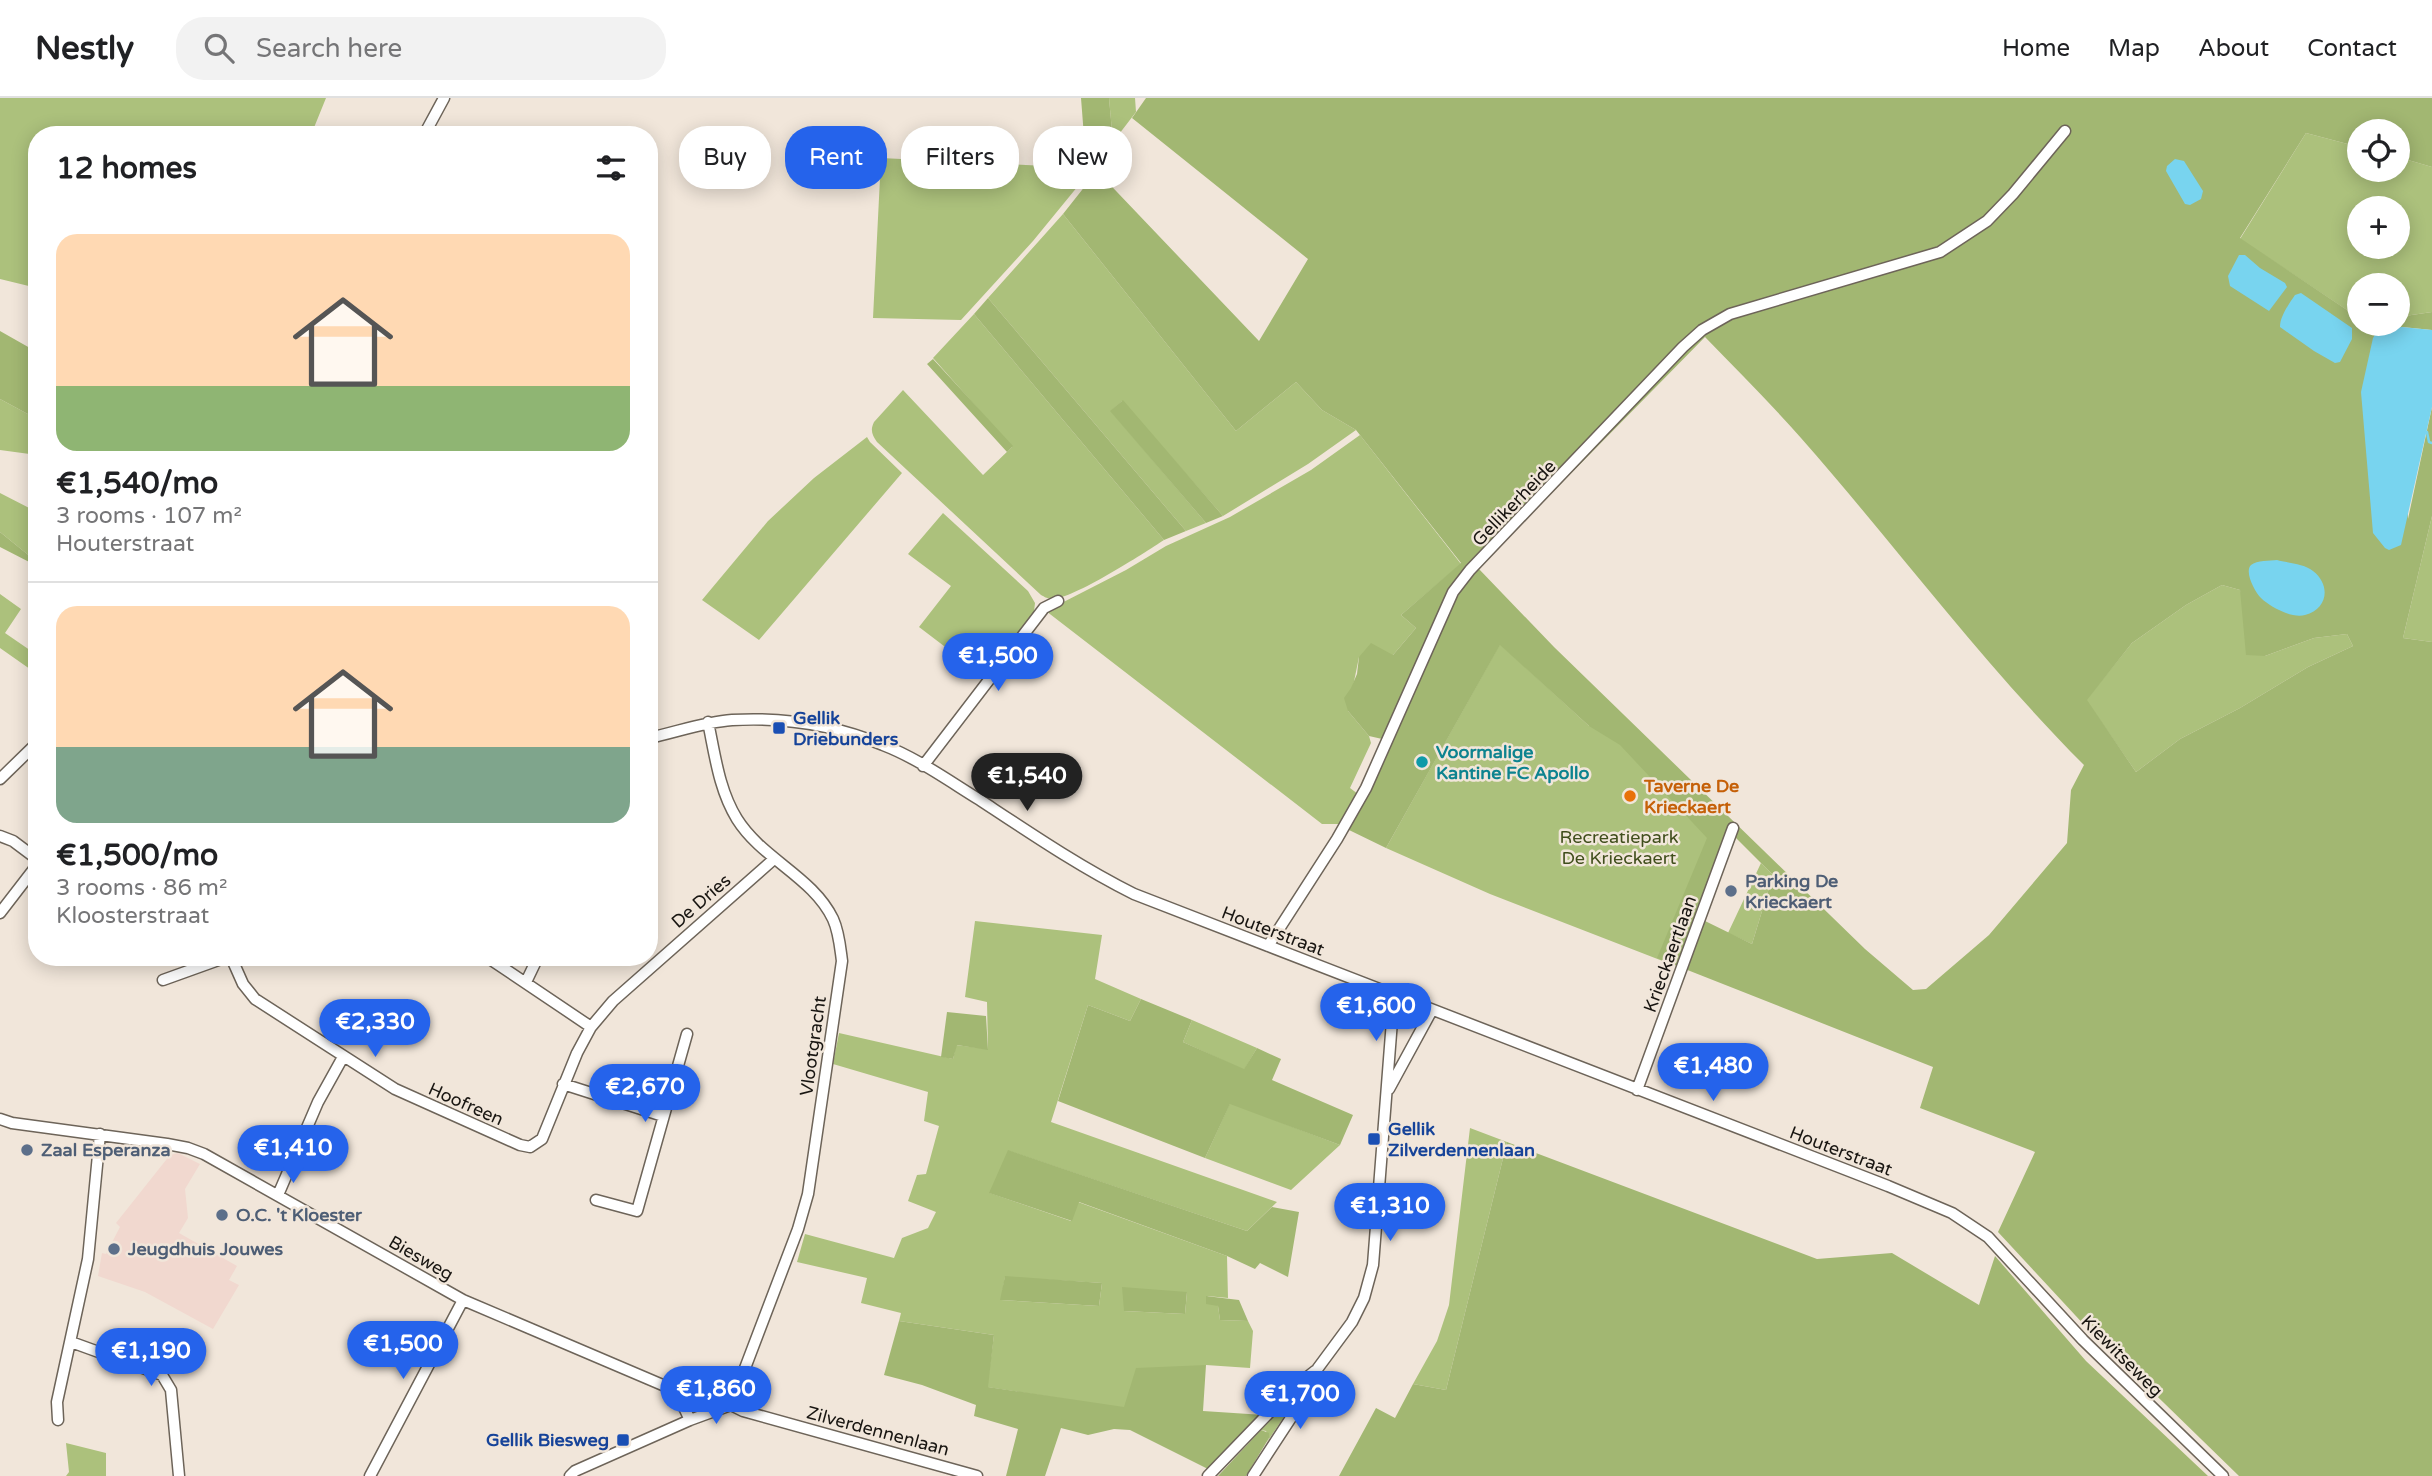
<!DOCTYPE html>
<meta charset="utf-8">
<style>
:root{--surface:#fff;--page:#f2f2f2;--text:#202124;--muted:#757577;--line:#e0e0e0;--accent:#2563eb}
body{margin:0;font-family:"Varela Round",sans-serif;background:var(--page);color:var(--text);height:100vh;display:flex;flex-direction:column;font-size:26px;white-space:nowrap}
*{box-sizing:border-box;margin:0}
p{font-size:23px;color:var(--muted)}
.icon{flex:none;width:38px;height:38px;fill:none;stroke:currentColor;stroke-width:2;stroke-linecap:round;stroke-linejoin:round}
.map{position:relative;flex:1;overflow:hidden}
.side{position:absolute;left:28px;top:28px;width:630px;height:840px;display:flex;flex-direction:column;background:var(--surface);border-radius:28px;box-shadow:0 4px 18px #0003}
.side>*{flex:none}
.banner{position:absolute;left:679px;top:28px;width:665px;height:63px;display:flex;gap:14px}
.controls{position:absolute;left:2347px;top:21px;display:grid;gap:14px}
.controls a{display:grid;place-items:center;width:63px;height:63px;border-radius:50%;background:var(--surface);box-shadow:0 4px 18px #0003;font-size:35px}
.price{position:absolute;translate:-50% -60px;padding:0 16px;border-radius:24px;background:var(--accent);color:#fff;font-size:23px;line-height:46px;filter:drop-shadow(0 2px 4px #0008)}
.price::after{content:'';position:absolute;left:50%;top:42px;width:21px;height:16px;margin-left:-10px;background:inherit;clip-path:polygon(0 0,100% 0,50% 100%)}
.price.active{background:#222;color:#fff}
ul{padding:0;list-style:none}
li{display:grid;align-content:center;gap:14px;height:371px;padding:0 28px}
li+li{border-top:2px solid var(--line)}
li span{display:grid;place-items:center;height:217px;border-radius:21px;color:#555}
li>.icon{margin-inline-start:auto}
span .icon{width:126px;height:126px;fill:#fffc;stroke-width:1}
li b{font-size:30px}
h2{display:flex;justify-content:space-between;align-items:center;height:84px;padding:0 28px;font-size:30px}
.pill{padding:0 24px;border-radius:28px;background:var(--surface);box-shadow:0 4px 18px #0003;font-size:24px;line-height:63px}
.pill.active{background:var(--accent);color:#fff}
header{display:flex;align-items:center;gap:42px;box-sizing:border-box;height:98px;padding:0 35px;background:var(--surface);border-bottom:2px solid var(--line)}
header strong{font-size:33px}
nav{display:flex;gap:38px;margin-inline-start:auto;font-size:24px}
.search{width:490px;height:63px;background:var(--page);display:flex;align-items:center;gap:18px;box-sizing:border-box;padding:0 24px;border-radius:28px;color:var(--muted);font-size:26px}
.map>svg:first-child{display:block}
.education{fill:#f1d8cf}
.green{fill:#acc17c;fill-rule:evenodd}
.forest{fill:#a2b772;fill-rule:evenodd}
.water{fill:#78d4ef}
.lines{fill:none;stroke-linecap:round;stroke-linejoin:round}
.stream{stroke:#78d4ef;stroke-width:2.5}
.minor-casing{stroke:#6d6459;stroke-width:13}
.minor{stroke:#fff;stroke-width:10}
.transit-dot{fill:#1a4fb4;stroke:#f1e6da;stroke-width:2.5}
.culture-dot{fill:#0f9aa8;stroke:#f1e6da;stroke-width:2.5}
.food-dot{fill:#e8710a;stroke:#f1e6da;stroke-width:2.5}
.service-dot{fill:#5c6f8a;stroke:#f1e6da;stroke-width:2.5}
.labels{text-anchor:middle;stroke-width:5;stroke-linejoin:round;paint-order:stroke}
.street-label{font-size:18px;fill:#181511;stroke:#f1e6da}
.transit-label{font-size:18px;font-weight:bold;fill:#164399;stroke:#f1e6da;text-anchor:start}
.culture-label{font-size:18px;font-weight:bold;fill:#0d838f;stroke:#f1e6da;text-anchor:start}
.food-label{font-size:18px;font-weight:bold;fill:#c56008;stroke:#f1e6da;text-anchor:start}
.park-label{font-size:18px;fill:#404e1c;stroke:#f1e6da}
.service-label{font-size:18px;font-weight:bold;fill:#4e5e75;stroke:#f1e6da;text-anchor:start}
</style>
<header>
<strong>Nestly</strong>
<div class="search"><svg class="icon" aria-label="search" viewBox="0 0 24 24"><circle cx="10" cy="10" r="6"/><path d="M15 15l6 6"/></svg>Search here</div>
<nav><a>Home</a><a>Map</a><a>About</a><a>Contact</a></nav>
</header>
<div class="map">
<svg width="2432" height="1378" viewBox="0 0 2432 1378">
<rect width="100%" height="100%" fill="#f1e6da"/>
<path class="education" d="M178,1055L200,1066L185,1091L188,1120L179,1135L237,1168L229,1182L239,1187L213,1231L145,1194L98,1178L102,1155L106,1156L120,1129L116,1125L170,1057Z"/>
<path class="green" d="M0,0H326L311,37H37V190L0,181Z
M1109,0H1135L1136,14L1113,44Z
M2306,35L2359,49V72H2398V59L2432,69V214L2398,219V187H2359V220L2240,141ZM2359,110H2398V149H2359Z
M881,60L1086,70L1087,77L1033,143L961,222L873,220Z
M1063,116L1236,333L1296,284L1322,312L1356,332L1308,366L1223,418L1122,303L1111,313L1206,425L1186,433L988,200Z
M974,216L1164,442C1144,455 1072,502 1051,501C1046,500 1045,499 1041,497L877,344C872,337 870,332 874,324L903,292L983,377L1012,349L933,260Z
M0,301L37,321V357L0,352Z
M1360,337L1461,466L1401,517L1416,530L1393,557L1359,559L1348,613L1369,638L1371,645L1350,690L1358,696L1341,726H1322L1046,513L1126,472L1166,448L1230,419L1311,372Z
M867,339L870,344L902,375L759,542L702,502L768,423L814,380Z
M0,395L37,414V464L0,434Z
M943,415L1028,493L1035,505L1034,514L986,580L919,529L951,488L908,456Z
M2432,418V544L2403,540Z
M2222,487L2240,492L2265,558L2314,540L2347,536L2353,548L2308,569L2240,610L2180,641L2136,674L2086,602L2132,545L2186,507Z
M0,496L21,511L5,535L37,557V576L0,550Z
M1500,546L1589,628L1605,611L1723,727L1673,867L1490,796L1386,750Z
M1761,765L1773,777L1752,846L1728,835Z
M975,823L1102,837L1095,881L1141,901L1130,923L1088,907L1051,1024L1277,1104L1247,1133L1009,1053L990,1095L1071,1123L1078,1104L1227,1158L1228,1200L1207,1198L1218,1208L1220,1222L1248,1223L1253,1233L1250,1270L1206,1267L1124,1310L987,1289L994,1237L899,1223L901,1215L861,1205L867,1180L797,1164L805,1136L894,1160L902,1140L928,1130L936,1114L908,1103L917,1077L926,1076L939,1028L924,1023L928,994L833,966L839,935L953,961L956,947L988,951L987,904L965,899ZM1005,1179L1102,1185L1099,1208L1001,1202ZM1187,1194L1185,1216L1124,1213Z
M1192,922L1257,950L1244,972L1183,944Z
M1230,1005L1340,1047L1291,1092L1205,1060Z
M1470,1030L1507,1044L1446,1292L1413,1286L1437,1243L1449,1207Z
M1290,1302L1294,1304L1267,1344L1269,1340L1266,1333L1261,1332Z
M66,1345L106,1355V1378H66L69,1374Z"/>
<path class="forest" d="M1081,0H1109L1113,44L1087,77Z
M1146,0H2432V69L2398,59V33H2359V49L2306,35L2240,140L2359,220V226H2398V219L2432,214V232L2402,229L2408,421L2432,309V418L2403,540L2432,544V1378H2239L2088,1231L1998,1134L2035,1054L1920,1010L1933,969L1657,860L1707,740L1620,647L1589,628L1500,547L1386,750L1349,732L1391,643L1369,638L1348,613L1344,600L1351,590L1357,576L1359,559L1371,545L1393,557L1416,530L1401,517L1461,465L1356,332L1322,312L1296,284L1236,333L1063,116L1097,73L1259,243L1308,161L1132,20ZM1705,239C1737,272 1770,305 1801,340C1896,448 1982,565 2084,667L2071,692L2067,745L1989,837L1926,891L1913,892L1865,851L1554,549L1478,470ZM2222,487L2240,492L2246,557L2265,558L2314,540L2347,536L2353,548L2308,569L2240,610L2180,641L2136,674L2087,602L2132,545L2186,507ZM1736,740L1773,777L1752,846L1703,822Z
M988,200L1186,433L1164,442L974,216Z
M0,233L37,254V269L34,275L37,277V321L0,301Z
M933,261L1013,348L1007,354L927,266Z
M1123,302L1223,418L1206,425L1110,313Z
M0,434L37,464V468L0,449Z
M1141,901L1192,922L1183,944L1244,971L1257,950L1281,961L1272,982L1353,1017L1340,1047L1230,1006L1205,1060L1058,1003L1088,907L1130,923Z
M947,914L986,918L988,952L957,947L953,961L941,959Z
M1507,1044L1817,1161L1892,1155L1979,1207L1995,1158L2086,1263L2208,1378H1339L1376,1310L1395,1320L1413,1286L1446,1292Z
M1008,1052L1247,1133L1272,1109L1299,1114L1288,1179L1260,1165L1255,1171L1227,1158L1079,1104L1072,1123L989,1095Z
M1005,1178L1102,1185L1099,1208L1000,1202Z
M1122,1189L1187,1194L1185,1216L1124,1213Z
M1206,1198L1239,1202L1248,1223L1220,1222L1218,1208L1206,1206Z
M899,1223L994,1237L988,1289L1124,1309L1136,1270L1206,1267L1203,1313L1264,1317L1208,1371L1130,1332L1114,1331L1088,1337L1061,1330L1045,1378H1006L1018,1331L974,1318L976,1307L922,1287L884,1277Z
M1261,1332L1269,1335V1340L1246,1378H1218Z"/>
<path class="water" d="M2175,61L2184,63L2203,93L2201,101L2190,107L2185,106L2166,73L2167,68Z
M2239,157H2245L2260,170L2285,185L2287,189L2269,213L2230,188L2228,178Z
M2301,195L2352,230V241L2340,264L2335,265L2314,253L2280,229C2280,218 2289,206 2295,197Z
M2402,229L2432,232V309L2401,447L2389,452L2385,450L2373,435L2361,294L2373,240L2377,233Z
M2277,462C2288,465 2305,466 2313,473C2331,487 2328,511 2305,517C2293,521 2270,509 2261,500C2255,494 2244,474 2251,467C2257,462 2270,463 2277,462Z"/>
<g class="lines">
<path class="stream" d="M2427,334L2429,344L2432,345"/>
<g class="minor-casing">
<path id="minor" d="M424,37L444,0
M708,624C715,657 719,692 737,721C762,761 813,779 833,821C839,834 840,848 842,863L808,1096L798,1131L731,1307
M649,640C677,634 704,624 732,622C784,619 835,627 883,647C917,660 949,683 980,702C1030,735 1080,769 1134,796L1888,1088L1952,1115L1988,1139L2083,1242L2223,1378
M923,668L1044,510L1058,503
M0,681L37,645
M0,738L13,743L37,761
M0,815L37,767
M1268,848L1337,741L1366,690L1453,494L1470,472L1683,249L1702,232L1730,216L1940,154L1987,123L2013,96L2065,33
M231,859L243,886L255,901L395,991L520,1047L530,1049L542,1041L577,955L591,929L613,903L774,761
M487,859L591,929
M163,882L227,859
M526,884L538,859
M563,986L663,1018
M1389,991L1432,912
M1637,992L1733,730
M0,1021L12,1025L167,1046L188,1050L204,1056L463,1202L672,1291L678,1297L690,1322
M278,1097L318,1004L343,959
M596,1102L637,1113L687,936
M71,1244L162,1277L171,1292L179,1378
M731,1307L743,1313L977,1378
M58,1322L57,1304L88,1161L100,1036
M370,1378L463,1202
M570,1378L575,1373L690,1322L731,1307
M1208,1378L1292,1291L1315,1273
M1253,1378L1302,1303L1318,1270L1352,1224L1364,1200L1373,1167L1394,897"/>
</g>
<use href="#minor" class="minor"/>
</g>
<g class="transit-dot">
<rect x="772" y="623" width="14" height="14" rx="3.5"/>
<rect x="1367" y="1034" width="14" height="14" rx="3.5"/>
<rect x="616" y="1335" width="14" height="14" rx="3.5"/>
</g>
<circle class="culture-dot" cx="1422" cy="664" r="7"/>
<circle class="food-dot" cx="1630" cy="698" r="7"/>
<g class="service-dot">
<circle cx="1731" cy="793" r="7"/>
<circle cx="27" cy="1052" r="7"/>
<circle cx="222" cy="1117" r="7"/>
<circle cx="114" cy="1151" r="7"/>
</g>
<g class="labels">
<g class="street-label">
<text transform="translate(1514 405) rotate(-46)" y="6">Gellikerheide</text>
<text transform="translate(701 803) rotate(-41)" y="6">De Dries</text>
<text transform="translate(1273 833) rotate(21)" y="6">Houterstraat</text>
<text transform="translate(1670 856) rotate(-70)" y="6">Krieckaertlaan</text>
<text transform="translate(813 948) rotate(-82)" y="6">Vlootgracht</text>
<text transform="translate(466 1006) rotate(24)" y="6">Hoofreen</text>
<text transform="translate(1841 1053) rotate(21)" y="6">Houterstraat</text>
<text transform="translate(421 1160) rotate(30)" y="6">Biesweg</text>
<text transform="translate(2122 1258) rotate(45)" y="6">Kiewitseweg</text>
<text transform="translate(878 1333) rotate(15)" y="6">Zilverdennenlaan</text>
</g>
<g class="transit-label">
<text x="793" y="626">Gellik<tspan x="793" dy="21">Driebunders</tspan></text>
<text x="1388" y="1037">Gellik<tspan x="1388" dy="21">Zilverdennenlaan</tspan></text>
<text x="609" y="1348" text-anchor="end">Gellik Biesweg</text>
</g>
<g class="culture-label">
<text x="1436" y="660">Voormalige<tspan x="1436" dy="21">Kantine FC Apollo</tspan></text>
</g>
<g class="food-label">
<text x="1644" y="694">Taverne De<tspan x="1644" dy="21">Krieckaert</tspan></text>
</g>
<g class="park-label">
<text x="1619" y="745">Recreatiepark<tspan x="1619" dy="21">De Krieckaert</tspan></text>
</g>
<g class="service-label">
<text x="1745" y="789">Parking De<tspan x="1745" dy="21">Krieckaert</tspan></text>
<text x="41" y="1058">Zaal Esperanza</text>
<text x="236" y="1123">O.C. 't Kloester</text>
<text x="128" y="1157">Jeugdhuis Jouwes</text>
</g>
</g>
</svg>
<div class="controls">
<a><svg class="icon" aria-label="locate" viewBox="0 0 24 24"><circle cx="12" cy="12" r="6"/><path d="M12 2v4M12 18v4M2 12h4M18 12h4"/></svg></a>
<a>+</a>
<a>−</a>
</div>
<b class="price" style="left:998px;top:595px">€1,500</b>
<b class="price active" style="left:1027px;top:715px">€1,540</b>
<b class="price" style="left:1376px;top:945px">€1,600</b>
<b class="price" style="left:375px;top:961px">€2,330</b>
<b class="price" style="left:1713px;top:1005px">€1,480</b>
<b class="price" style="left:645px;top:1026px">€2,670</b>
<b class="price" style="left:293px;top:1087px">€1,410</b>
<b class="price" style="left:1390px;top:1145px">€1,310</b>
<b class="price" style="left:403px;top:1283px">€1,500</b>
<b class="price" style="left:151px;top:1290px">€1,190</b>
<b class="price" style="left:716px;top:1328px">€1,860</b>
<b class="price" style="left:1300px;top:1333px">€1,700</b>
<div class="banner">
<a class="pill">Buy</a>
<a class="pill active">Rent</a>
<a class="pill">Filters</a>
<a class="pill">New</a>
</div>
<section class="side">
<h2>12 homes<svg class="icon" aria-label="filters" viewBox="0 0 24 24"><path d="M4 7h16M4 17h16"/><circle cx="9" cy="7" r="2"/><circle cx="15" cy="17" r="2"/></svg></h2>
<ul>
<li><span style="background:linear-gradient(#ffd9b3 70%,#8fb573 0)"><svg class="icon" aria-label="home" viewBox="0 0 24 24"><path d="M3 11l9-7 9 7M6 9v11h12V9"/></svg></span><div><b>€1,540/mo</b><p>3 rooms · 107 m²</p><p>Houterstraat</p></div></li>
<li><span style="background:linear-gradient(#ffd9b3 65%,#7fa58c 0)"><svg class="icon" aria-label="home" viewBox="0 0 24 24"><path d="M3 11l9-7 9 7M6 9v11h12V9"/></svg></span><div><b>€1,500/mo</b><p>3 rooms · 86 m²</p><p>Kloosterstraat</p></div></li>
</ul>
</section>
</div>
